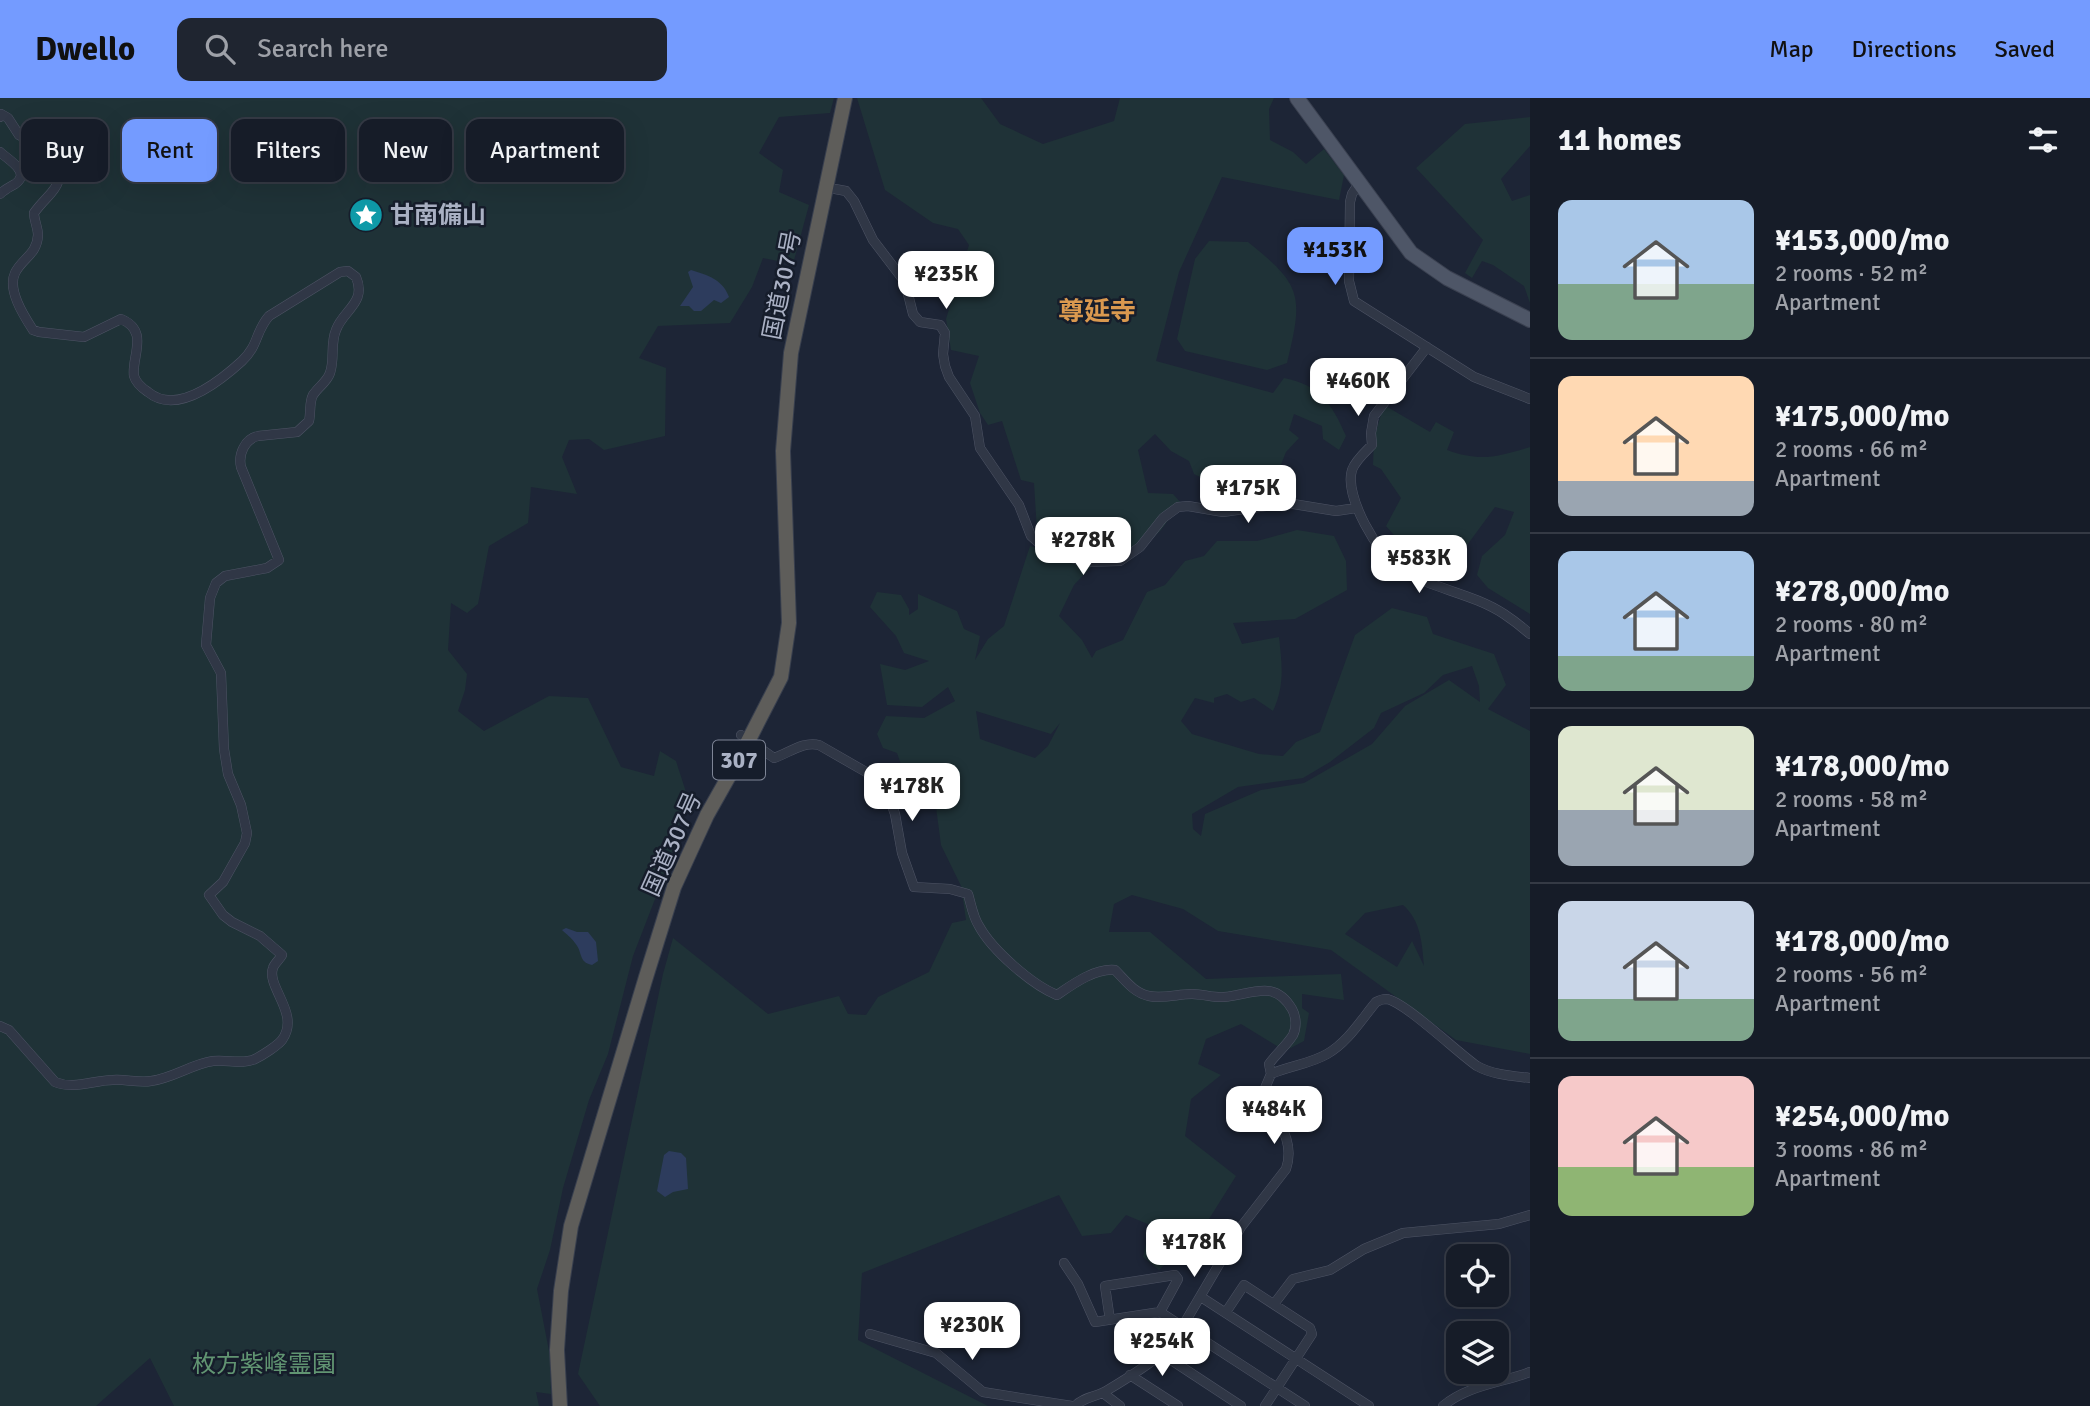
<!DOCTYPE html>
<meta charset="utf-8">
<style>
:root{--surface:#161c28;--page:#1f2530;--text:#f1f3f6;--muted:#9ea1a8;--line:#353a45;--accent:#749bff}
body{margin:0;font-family:Signika,"Noto Sans JP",sans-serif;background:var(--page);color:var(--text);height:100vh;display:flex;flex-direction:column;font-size:26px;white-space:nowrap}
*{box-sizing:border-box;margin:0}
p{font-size:23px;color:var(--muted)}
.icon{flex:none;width:38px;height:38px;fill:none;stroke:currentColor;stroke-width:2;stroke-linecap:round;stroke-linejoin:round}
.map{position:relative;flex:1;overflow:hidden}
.details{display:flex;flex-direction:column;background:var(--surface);width:560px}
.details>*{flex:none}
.top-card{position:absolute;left:21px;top:21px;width:665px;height:63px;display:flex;gap:14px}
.tools{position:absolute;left:1446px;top:1146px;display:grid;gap:14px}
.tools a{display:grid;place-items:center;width:63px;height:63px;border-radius:14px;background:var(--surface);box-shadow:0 7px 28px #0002,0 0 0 2px var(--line);font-size:35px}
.price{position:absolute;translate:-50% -60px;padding:0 16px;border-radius:14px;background:#fff;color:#222;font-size:23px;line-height:46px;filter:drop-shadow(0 2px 4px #0008)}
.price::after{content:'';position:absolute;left:50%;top:42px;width:21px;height:16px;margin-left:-10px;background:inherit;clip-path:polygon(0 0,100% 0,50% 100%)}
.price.current{background:var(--accent);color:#111}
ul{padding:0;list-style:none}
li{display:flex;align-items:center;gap:21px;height:175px;padding:0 28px}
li+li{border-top:2px solid var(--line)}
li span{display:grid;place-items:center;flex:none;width:196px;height:140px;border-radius:14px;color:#555}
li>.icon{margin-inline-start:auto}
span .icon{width:84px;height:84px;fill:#fffc;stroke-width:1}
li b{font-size:30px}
h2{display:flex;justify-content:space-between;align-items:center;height:84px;padding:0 28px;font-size:30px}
.pill{padding:0 24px;border-radius:14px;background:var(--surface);box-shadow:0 7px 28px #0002,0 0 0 2px var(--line);font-size:24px;line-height:63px}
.pill.current{background:var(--accent);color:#111}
header{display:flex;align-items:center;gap:42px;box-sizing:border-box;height:98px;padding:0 35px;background:var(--accent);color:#111}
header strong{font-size:33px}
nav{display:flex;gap:38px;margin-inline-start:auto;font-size:24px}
.search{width:490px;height:63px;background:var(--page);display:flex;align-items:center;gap:18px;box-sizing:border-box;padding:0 24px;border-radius:14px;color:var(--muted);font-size:26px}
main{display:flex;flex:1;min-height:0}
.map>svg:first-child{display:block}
.green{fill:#1f3237;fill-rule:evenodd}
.water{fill:#2d3c5d}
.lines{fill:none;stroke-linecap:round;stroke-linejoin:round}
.minor-casing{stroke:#4e5465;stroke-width:10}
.primary-casing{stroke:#3a4050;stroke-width:16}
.trunk-casing{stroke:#383f4e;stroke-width:16}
.minor{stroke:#303746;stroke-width:9}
.primary{stroke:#4e5667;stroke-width:14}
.trunk{stroke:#5e5d5a;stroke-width:14}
.labels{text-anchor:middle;stroke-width:5;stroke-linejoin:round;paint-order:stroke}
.shield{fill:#161d2b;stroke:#7e8596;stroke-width:2}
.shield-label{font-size:23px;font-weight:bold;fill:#aab1c4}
.poi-label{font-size:24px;font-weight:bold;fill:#aab1c4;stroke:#161d2b;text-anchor:start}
.street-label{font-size:24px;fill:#aab1c4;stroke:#161d2b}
.park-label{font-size:24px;fill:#619572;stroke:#161d2b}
.neighbourhood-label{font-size:26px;font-weight:bold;fill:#da994f;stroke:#161d2b}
</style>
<header>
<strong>Dwello</strong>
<div class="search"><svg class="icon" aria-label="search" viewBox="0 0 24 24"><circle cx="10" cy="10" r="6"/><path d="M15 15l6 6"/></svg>Search here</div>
<nav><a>Map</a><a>Directions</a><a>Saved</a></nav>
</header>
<main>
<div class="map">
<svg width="1530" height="1308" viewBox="0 0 1530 1308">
<rect width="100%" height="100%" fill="#1d2536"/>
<path class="green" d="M0,0H834L830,15L779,19L759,55L783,72L779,94L809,107L793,166L763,160L752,189L730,225L658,228L639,260L666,270L665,338L604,352L589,341L569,342L562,359L577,396L531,389L528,425L489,448L478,506L467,515L451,505L448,552L467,576L465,592L458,613L484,633L549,598L588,600L621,669L654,678L660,653L676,663L686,694L674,752L633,858L608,956L589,1002L563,1090L550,1152L537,1191L550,1258L551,1296L536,1294L539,1308H174L150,1260L96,1308H0Z
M857,0H981L1000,26L1043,46L1114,23L1120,0H1274L1269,11L1270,42L1293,54L1306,66L1324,51L1344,77L1339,102L1222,79L1179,174L1156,263L1273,295L1284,280C1320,287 1332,306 1346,338L1339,352L1323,341L1322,328L1294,316L1289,332L1299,340L1286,354L1276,379L1259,389L1229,393L1194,376L1189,363L1171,353L1155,336L1138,352L1148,395L1173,396L1181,405L1161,432L1136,457L1104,459L1057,451L1037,433L1034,385L1021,382L1002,323L988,327L980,315L970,285L979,258L951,252L946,221L969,147L958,131L933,125L885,92Z
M1530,19V48L1501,81L1512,103L1530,97V205L1524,188L1493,167L1482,163L1472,180L1465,175L1483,142L1416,70L1465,26Z
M1209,143L1248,144C1303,188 1303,198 1287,265L1267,272L1185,253L1177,241L1195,161Z
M1384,307L1430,334L1436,324L1454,334L1447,352C1480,364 1497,359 1530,349V516L1488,490L1477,477L1482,458L1505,437L1514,414L1495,409L1457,461L1407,452L1386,428L1401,400L1381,371L1373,367L1374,340Z
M1297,432L1334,438L1346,463L1347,492L1295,521L1233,525L1242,546L1279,539C1282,567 1285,587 1273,613L1254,600L1241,604L1227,596L1214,600V605L1195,600L1181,623L1192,636L1259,656L1283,658L1296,644L1320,634L1355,537L1392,510L1427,519L1433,536L1494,556L1506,587L1488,611L1530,633V956L1456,942L1331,852L1218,833L1183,811L1132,797L1114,806L1109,834H1150L1206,881L1341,876L1344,902L1302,896V910L1309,915L1304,943L1285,953L1241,926L1206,941L1198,966L1221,977L1191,1001L1185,1038L1236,1078L1204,1129L1159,1172L1143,1159L1150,1127L1126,1117L1111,1135L1082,1138L1059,1097L862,1175L858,1242L988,1308H600L578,1276L663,876L673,840L768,916L839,898L848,916L866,917L878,899L929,874L952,825L966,822L961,788L941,747L934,694L917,677L905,678L897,655L883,650L877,636L886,618L924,620L955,603L948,589L922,609L887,607L880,566L905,572L929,563L904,555L896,538L870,509L877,494L901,497L909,511V517L918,511V496L957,513L964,531L980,538L975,562L988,541L1004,528L1030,448L1094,466L1074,487L1059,518L1082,542L1092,560L1096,553L1123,542L1147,494L1165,487L1185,463L1204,458L1217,443H1257ZM1472,568L1479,588L1480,604L1449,582L1405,608L1372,646L1304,685L1261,692L1205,716L1201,738L1193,731L1192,716L1238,689L1303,680L1330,664L1374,630L1381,615L1424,595L1443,577ZM976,613L1051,636L1060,625L1048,648L1035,660L980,641ZM1403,807C1421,823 1422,845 1424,868L1412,843L1397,869L1345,836L1365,815Z"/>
<path class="water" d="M691,172C708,177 723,182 729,199L721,205L714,202L701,213H694L689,208H680L693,189L688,174Z
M566,830L577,834H588L596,844L598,863L592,867C578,864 583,854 575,845C572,840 566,836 562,832Z
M669,1053L681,1055L686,1060L688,1091L673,1094L665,1099L657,1093L664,1057Z"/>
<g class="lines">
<g class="minor-casing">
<path id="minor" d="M0,19L1,16L8,20L19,37L56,56C66,92 51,91 34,115C34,122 38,130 38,137C37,157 22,160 15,175C7,192 24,218 33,232L39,234L84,239L121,221C150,233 131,259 134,278C136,285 142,290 148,294C177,318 219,284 242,263C259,247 255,234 269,218L340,174L348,173L356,179C367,205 343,212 336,232C330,246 335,261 330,275C327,284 318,289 313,297C309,304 311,315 309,323L297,334L258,338C245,341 238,356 241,369L279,462L267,470L225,478L216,485L210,500L206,547L221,575L224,651L228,676L241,707L247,735L245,745L223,784L209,797L223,817L232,824L260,838L282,857C280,861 274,866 273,870C266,889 301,916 282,942C277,948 263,957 255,961C243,967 226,961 213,963C192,966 173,980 151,983C139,985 125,981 113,982C94,982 74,992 55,984L9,932L0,928
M0,54C7,61 32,74 15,86C10,89 5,91 0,96
M1359,85L1352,96L1350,104L1349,183L1354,203L1474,279L1530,301
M835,91L846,93L854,103L873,142L905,184L913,216L920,224L940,227L945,235L943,256L945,268L949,279L975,318L980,350L1019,407L1031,438L1048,453L1085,464L1120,463L1140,449L1163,420L1178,409L1188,408L1223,414L1287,405L1336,413L1356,410
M1427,249L1374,318L1371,335L1372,347C1365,354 1355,363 1352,372C1344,398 1378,457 1400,471C1432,491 1472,495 1504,516C1513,522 1522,529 1530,536
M741,637L774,660C789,655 803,643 819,647L873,678L889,699L895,716L902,755L914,789L950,791L968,796C971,806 973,819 979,828C992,852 1032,887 1057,897C1073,886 1095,870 1115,872C1125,882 1134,895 1149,898C1163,901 1178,896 1192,896C1203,896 1214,900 1224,899C1251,897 1274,880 1292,911C1296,918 1297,929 1293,937C1287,947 1276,956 1269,966L1271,976L1263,995C1275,1021 1296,1041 1286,1071L1241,1129L1171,1248C1152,1265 1128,1280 1106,1293C1096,1299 1083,1299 1075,1308
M1271,976C1289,968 1310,966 1327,956C1348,944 1361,922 1376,904C1380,902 1382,901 1386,901C1403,902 1459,956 1477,968C1493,977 1513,978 1530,980
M1064,1165L1078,1186L1095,1224L1160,1214L1305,1308
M1201,1199L1369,1308
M1274,1206L1293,1181L1330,1172L1364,1151L1403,1135L1499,1126L1530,1117
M1226,1214L1244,1187L1310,1230L1312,1236L1265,1308
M1110,1222L1105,1188L1175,1177L1178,1181L1160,1214
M870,1236L936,1255L983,1294L1072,1308
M1162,1256L1241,1308
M1130,1277L1178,1308
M1103,1295L1120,1308
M1443,1308C1468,1287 1501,1285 1530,1274"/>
</g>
<g class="primary-casing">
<path id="primary" d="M1297,0L1411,155L1447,180L1530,222"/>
</g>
<g class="trunk-casing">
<path id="trunk" d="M560,1308L557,1252L561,1193L571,1128L646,879L674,789L690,754L707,717L742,655L781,579L789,525L783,353L791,255L845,0"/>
</g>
<use href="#minor" class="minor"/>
<use href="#primary" class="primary"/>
<use href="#trunk" class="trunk"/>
</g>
<defs>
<g id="sight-disc" transform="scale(1.75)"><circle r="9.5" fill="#0f9aa8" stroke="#161d2b"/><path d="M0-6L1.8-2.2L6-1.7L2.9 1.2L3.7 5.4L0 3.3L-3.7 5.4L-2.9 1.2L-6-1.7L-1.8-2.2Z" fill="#fff"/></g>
</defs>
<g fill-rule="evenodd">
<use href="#sight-disc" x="366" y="117"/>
</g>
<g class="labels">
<rect class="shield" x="713" y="642.5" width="52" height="39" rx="5"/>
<g class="shield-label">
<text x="739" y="670">307</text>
</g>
<g class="poi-label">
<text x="390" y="125">甘南備山</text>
</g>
<g class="street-label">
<text transform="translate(782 187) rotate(-79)" y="8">国道307号</text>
<text transform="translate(672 746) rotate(-66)" y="8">国道307号</text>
</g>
<g class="park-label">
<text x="264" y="1274">枚方紫峰霊園</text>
</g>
<g class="neighbourhood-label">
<text x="1097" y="222">尊延寺</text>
</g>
</g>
</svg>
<div class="tools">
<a><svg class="icon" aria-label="locate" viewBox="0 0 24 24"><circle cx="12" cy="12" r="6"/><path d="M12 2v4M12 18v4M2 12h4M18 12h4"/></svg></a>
<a><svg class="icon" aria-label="layers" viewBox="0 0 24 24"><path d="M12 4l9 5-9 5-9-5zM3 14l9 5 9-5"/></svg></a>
</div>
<b class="price current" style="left:1335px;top:189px">¥153K</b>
<b class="price" style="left:946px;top:213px">¥235K</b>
<b class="price" style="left:1358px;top:320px">¥460K</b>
<b class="price" style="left:1248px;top:427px">¥175K</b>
<b class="price" style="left:1083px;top:479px">¥278K</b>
<b class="price" style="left:1419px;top:497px">¥583K</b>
<b class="price" style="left:912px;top:725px">¥178K</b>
<b class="price" style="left:1274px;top:1048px">¥484K</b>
<b class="price" style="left:1194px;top:1181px">¥178K</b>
<b class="price" style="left:972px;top:1264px">¥230K</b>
<b class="price" style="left:1162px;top:1280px">¥254K</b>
<div class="top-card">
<a class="pill">Buy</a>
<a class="pill current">Rent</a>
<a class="pill">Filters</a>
<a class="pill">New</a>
<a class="pill">Apartment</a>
</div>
</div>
<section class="details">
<h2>11 homes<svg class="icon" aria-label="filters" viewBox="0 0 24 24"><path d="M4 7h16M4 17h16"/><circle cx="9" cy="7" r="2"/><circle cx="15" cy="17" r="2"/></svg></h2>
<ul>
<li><span style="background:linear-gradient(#a9c7e8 60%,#7fa58c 0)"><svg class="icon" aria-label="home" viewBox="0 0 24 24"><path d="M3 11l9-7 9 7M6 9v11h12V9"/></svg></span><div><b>¥153,000/mo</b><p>2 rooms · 52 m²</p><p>Apartment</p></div></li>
<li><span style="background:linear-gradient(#ffd9b3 75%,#9aa5b1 0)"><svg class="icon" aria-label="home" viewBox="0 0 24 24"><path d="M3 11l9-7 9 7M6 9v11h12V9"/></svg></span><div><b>¥175,000/mo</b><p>2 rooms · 66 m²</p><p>Apartment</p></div></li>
<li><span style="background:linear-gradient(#a9c7e8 75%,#7fa58c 0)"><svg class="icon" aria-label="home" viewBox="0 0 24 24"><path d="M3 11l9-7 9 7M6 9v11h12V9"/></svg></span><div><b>¥278,000/mo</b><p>2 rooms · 80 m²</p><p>Apartment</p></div></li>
<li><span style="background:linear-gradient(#dfe7d0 60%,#9aa5b1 0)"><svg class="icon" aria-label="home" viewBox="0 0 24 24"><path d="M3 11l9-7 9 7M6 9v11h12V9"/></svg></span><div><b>¥178,000/mo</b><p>2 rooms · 58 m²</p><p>Apartment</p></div></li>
<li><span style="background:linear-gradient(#c9d6e8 70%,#7fa58c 0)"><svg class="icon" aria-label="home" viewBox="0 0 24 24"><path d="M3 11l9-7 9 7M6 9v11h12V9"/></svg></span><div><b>¥178,000/mo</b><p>2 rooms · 56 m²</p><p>Apartment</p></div></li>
<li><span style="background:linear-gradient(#f6c9c9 65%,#8fb573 0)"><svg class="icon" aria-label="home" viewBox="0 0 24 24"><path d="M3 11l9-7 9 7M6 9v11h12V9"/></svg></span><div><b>¥254,000/mo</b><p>3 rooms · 86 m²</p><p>Apartment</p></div></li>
</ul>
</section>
</main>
